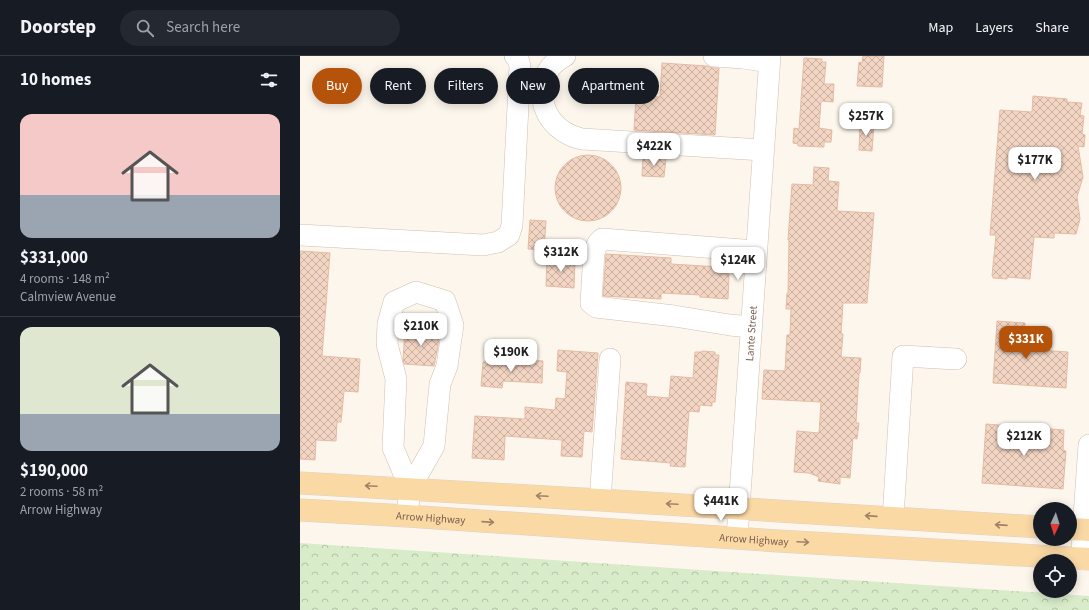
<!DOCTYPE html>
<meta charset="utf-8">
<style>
:root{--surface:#171b24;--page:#242831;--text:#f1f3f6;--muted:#9ea1a6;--line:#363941;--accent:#b45309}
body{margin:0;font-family:"Source Sans 3",sans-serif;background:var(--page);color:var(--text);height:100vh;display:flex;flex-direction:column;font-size:15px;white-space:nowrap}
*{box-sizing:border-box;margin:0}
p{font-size:13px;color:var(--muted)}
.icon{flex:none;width:22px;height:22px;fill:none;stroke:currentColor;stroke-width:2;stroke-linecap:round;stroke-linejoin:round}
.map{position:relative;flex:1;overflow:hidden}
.panel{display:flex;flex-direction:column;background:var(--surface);width:300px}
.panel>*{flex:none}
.top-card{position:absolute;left:12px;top:12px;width:380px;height:36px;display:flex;gap:8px}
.needle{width:26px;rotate:184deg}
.controls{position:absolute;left:733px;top:446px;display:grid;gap:8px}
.controls a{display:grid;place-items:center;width:44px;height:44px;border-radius:50%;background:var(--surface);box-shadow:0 2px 10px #0003;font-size:20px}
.price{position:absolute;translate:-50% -34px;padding:0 9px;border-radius:8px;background:#fff;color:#222;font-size:13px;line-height:26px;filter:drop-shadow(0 1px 2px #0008)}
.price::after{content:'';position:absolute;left:50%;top:24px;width:12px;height:9px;margin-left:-6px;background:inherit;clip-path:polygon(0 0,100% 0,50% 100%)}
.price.current{background:var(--accent);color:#fff}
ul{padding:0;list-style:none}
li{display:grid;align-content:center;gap:8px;height:212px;padding:0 20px}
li+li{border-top:1px solid var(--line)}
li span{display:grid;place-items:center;height:124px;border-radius:12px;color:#555}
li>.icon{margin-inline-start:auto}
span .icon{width:72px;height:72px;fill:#fffc;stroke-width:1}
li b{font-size:17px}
h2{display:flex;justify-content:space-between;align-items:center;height:48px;padding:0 20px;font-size:17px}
.chip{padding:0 14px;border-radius:18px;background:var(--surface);box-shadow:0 2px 10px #0003;font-size:14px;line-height:36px}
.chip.current{background:var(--accent);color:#fff}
header{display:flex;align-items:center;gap:24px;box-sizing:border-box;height:56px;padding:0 20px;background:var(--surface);border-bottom:1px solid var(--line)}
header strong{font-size:19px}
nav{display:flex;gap:22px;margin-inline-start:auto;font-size:14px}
.search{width:280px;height:36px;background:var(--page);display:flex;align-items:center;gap:10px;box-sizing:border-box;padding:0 14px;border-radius:22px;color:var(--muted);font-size:15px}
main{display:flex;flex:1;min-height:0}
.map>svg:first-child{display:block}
.park{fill:url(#park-crowns)}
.building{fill:url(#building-cross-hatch);stroke:#e6bba3}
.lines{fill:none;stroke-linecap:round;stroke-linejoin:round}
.minor-casing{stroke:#d1beb0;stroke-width:22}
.major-casing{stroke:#dad1cd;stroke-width:23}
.minor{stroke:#fff;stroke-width:21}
.major{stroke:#fbd9a5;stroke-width:22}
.oneway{stroke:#a18267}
.labels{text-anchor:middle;stroke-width:4;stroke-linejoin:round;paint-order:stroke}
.street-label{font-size:11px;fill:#7a5c4d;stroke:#fffaf3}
</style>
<header>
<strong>Doorstep</strong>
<div class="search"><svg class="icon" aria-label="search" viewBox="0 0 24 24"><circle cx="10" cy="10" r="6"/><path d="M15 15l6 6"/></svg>Search here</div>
<nav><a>Map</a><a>Layers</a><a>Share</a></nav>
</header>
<main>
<section class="panel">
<h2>10 homes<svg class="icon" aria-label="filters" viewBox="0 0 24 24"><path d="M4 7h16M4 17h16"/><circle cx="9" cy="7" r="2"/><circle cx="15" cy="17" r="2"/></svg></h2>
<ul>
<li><span style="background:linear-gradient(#f6c9c9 65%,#9aa5b1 0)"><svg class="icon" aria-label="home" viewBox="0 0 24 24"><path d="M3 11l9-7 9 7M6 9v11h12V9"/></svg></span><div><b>$331,000</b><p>4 rooms · 148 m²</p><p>Calmview Avenue</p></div></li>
<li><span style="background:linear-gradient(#dfe7d0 70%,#9aa5b1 0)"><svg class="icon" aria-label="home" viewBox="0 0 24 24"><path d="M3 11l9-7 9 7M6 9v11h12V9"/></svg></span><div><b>$190,000</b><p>2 rooms · 58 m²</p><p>Arrow Highway</p></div></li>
</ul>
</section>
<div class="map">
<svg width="789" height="554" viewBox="0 0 789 554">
<defs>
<pattern id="park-crowns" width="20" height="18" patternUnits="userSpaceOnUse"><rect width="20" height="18" fill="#d8ecc9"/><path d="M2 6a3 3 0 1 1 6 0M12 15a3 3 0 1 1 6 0" fill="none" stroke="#b4c2a5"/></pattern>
<pattern id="building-cross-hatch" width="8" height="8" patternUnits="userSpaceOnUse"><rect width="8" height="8" fill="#f3d5c3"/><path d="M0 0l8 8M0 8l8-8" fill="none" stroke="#cab0a1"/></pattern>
</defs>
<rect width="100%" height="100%" fill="#fdf6ec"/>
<path class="park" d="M0,487L789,540V554H0Z"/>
<path class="building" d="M563,0H584L582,31L557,30L559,6L562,7Z
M504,2L522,3V6H526L524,28H534L533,46L521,45L519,72L532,74L531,86H524V91L498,90V88L493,87L494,72L499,73Z
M362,7L407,10L413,12H419L415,79L334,74L336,40L360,41Z
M733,40L767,43V46L782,47L780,59L784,60L782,78L785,79L784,91L778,90L783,121L777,141L780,163L776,178L754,177V182L734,181L730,223L707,221V223L693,222V220H692L696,179H690L700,54L732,56Z
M560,67L574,68L572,95L559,94Z
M255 132a33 33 0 1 1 66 0a33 33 0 1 1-66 0Z
M343,101L366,102L364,121L342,120Z
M514,111L529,112L528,125L539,126L537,155L574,157L567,247H543L541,278H543L541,301L561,302L560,317H559L556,367H559L557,383L553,382L550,422L540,421V428L518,425L519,421L509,417L494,416L497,375L519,377L521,346L462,343L464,314L485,315L487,279H490L491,253H486L487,237H488L489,184H488L492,128L513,129Z
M230,164L246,165L244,194L228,193Z
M0,195L30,197L22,300L60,303L58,336L44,335L41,366H37L36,385L16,384L15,404L0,403Z
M306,198L371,202V208L420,211L419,217L429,218L428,243L400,241V239L361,237V243L303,240Z
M247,202L275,203L274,232L246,230Z
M697,265L725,267L723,293L768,296L766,332L693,327Z
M105,273L139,275L138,290L134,310L104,308L103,304Z
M258,294L298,297L292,376L284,375L282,401L261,400L262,384L205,380L204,404L172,402L175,360L225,363V351L255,354L256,342L265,343L267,316L257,315Z
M402,295L415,296V299H419L415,346H412V350L400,349L399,356L389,355L385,411L370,410L371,407L321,403L326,326L347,328L346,340L369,342L371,320L393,322L395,296H402Z
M226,304L243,305L242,327L203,325L202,332L181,330L183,306L226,309Z
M686,368L764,374L763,394L766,395L763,433L682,427Z"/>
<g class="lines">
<g class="minor-casing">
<g id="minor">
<path d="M265,0C251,8 245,15 243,31C240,52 251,70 270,79C274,81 278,82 282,83L463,94"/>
<path d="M414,0L443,2L469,6"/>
<path d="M0,179L183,189L198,186L209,179L212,169L220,10L218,3L215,0"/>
<path d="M451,271L430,269L374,260L296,251L291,247L294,196L298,187L302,183L456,195"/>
<path d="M300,444L310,303"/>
<path d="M107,460L110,432L134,390L140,328L147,310L153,269L145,245L116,236L94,246L88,268L87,288L96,323L93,392L110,432"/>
<path d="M593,462L603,300L656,303"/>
<path id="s1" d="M437,482L470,0"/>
<path d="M782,503L783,474L789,389"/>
</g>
</g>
<g class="major-casing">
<g id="major">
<path d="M0,427L300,444L740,471"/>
<path id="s2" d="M0,454L107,460L478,485L789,503"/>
<path d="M770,473L789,474"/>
</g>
</g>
<use href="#minor" class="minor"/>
<use href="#major" class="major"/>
</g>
<defs><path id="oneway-shaft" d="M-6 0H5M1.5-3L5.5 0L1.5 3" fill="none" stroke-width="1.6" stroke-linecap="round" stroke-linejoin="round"/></defs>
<g class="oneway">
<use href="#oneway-shaft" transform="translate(71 430) rotate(-177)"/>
<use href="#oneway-shaft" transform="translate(242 440) rotate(-177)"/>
<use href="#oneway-shaft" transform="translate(372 448) rotate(-177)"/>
<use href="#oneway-shaft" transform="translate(571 460) rotate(-176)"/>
<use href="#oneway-shaft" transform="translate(188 466) rotate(4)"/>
<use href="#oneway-shaft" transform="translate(701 469) rotate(-176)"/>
<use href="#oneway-shaft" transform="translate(503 486) rotate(3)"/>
</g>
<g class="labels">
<g class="street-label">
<text dy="4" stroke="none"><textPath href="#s1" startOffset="205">Lante Street</textPath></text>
<text dy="4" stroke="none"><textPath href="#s2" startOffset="131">Arrow Highway</textPath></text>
<text dy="4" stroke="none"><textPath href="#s2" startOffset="455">Arrow Highway</textPath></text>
</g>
</g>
</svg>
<div class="controls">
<a><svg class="needle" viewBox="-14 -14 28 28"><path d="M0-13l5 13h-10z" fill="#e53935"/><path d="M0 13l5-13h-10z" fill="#9ea1a6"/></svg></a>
<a><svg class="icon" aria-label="locate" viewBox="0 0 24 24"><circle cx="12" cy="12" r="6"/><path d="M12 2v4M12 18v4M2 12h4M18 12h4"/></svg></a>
</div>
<b class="price" style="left:566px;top:81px">$257K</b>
<b class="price" style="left:354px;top:111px">$422K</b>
<b class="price" style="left:735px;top:125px">$177K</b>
<b class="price" style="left:261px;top:217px">$312K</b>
<b class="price" style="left:438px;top:225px">$124K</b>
<b class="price" style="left:121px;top:291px">$210K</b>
<b class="price current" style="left:726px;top:304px">$331K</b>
<b class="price" style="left:211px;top:317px">$190K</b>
<b class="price" style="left:724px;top:401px">$212K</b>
<b class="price" style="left:421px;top:466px">$441K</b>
<div class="top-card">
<a class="chip current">Buy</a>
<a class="chip">Rent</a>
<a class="chip">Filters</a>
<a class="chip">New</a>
<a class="chip">Apartment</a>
</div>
</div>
</main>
